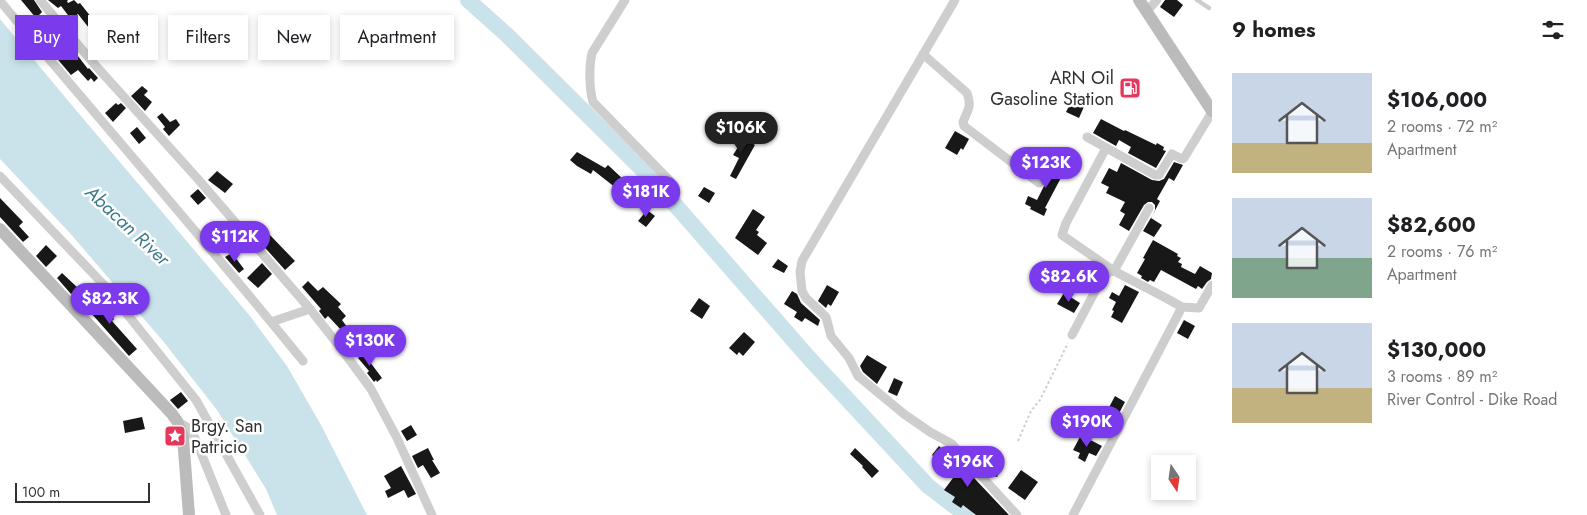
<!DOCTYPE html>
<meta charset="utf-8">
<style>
:root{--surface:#fff;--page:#f2f2f2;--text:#202124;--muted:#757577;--accent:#7c3aed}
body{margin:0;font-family:Jost,sans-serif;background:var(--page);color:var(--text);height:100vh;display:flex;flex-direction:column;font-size:19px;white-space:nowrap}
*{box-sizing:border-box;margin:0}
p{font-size:16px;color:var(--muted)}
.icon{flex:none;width:28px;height:28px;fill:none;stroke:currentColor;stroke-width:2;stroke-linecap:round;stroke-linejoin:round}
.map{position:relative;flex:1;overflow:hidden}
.drawer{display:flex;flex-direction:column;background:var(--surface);width:375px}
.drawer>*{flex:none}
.hud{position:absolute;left:15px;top:15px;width:475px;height:45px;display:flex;gap:10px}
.needle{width:32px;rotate:167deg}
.tools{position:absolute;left:1151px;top:455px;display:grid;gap:10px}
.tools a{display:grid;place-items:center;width:45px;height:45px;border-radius:0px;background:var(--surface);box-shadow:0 2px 8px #0003;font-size:25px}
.scale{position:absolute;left:15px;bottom:12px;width:135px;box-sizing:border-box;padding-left:5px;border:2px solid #313131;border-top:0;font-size:14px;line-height:18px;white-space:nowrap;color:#313131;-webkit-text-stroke:4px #fff;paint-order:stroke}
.price{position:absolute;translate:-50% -42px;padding:0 11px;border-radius:18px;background:var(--accent);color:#fff;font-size:16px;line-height:32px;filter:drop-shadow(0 1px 2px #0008)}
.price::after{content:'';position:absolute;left:50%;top:30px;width:15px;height:11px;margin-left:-8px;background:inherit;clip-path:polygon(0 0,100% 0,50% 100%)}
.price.selected{background:#222;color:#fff}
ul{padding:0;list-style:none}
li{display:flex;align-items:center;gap:15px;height:125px;padding:0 20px}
li span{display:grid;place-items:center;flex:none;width:140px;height:100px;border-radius:0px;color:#555}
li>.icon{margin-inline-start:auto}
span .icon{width:60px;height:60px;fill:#fffc;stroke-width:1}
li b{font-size:21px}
h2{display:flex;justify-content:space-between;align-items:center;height:60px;padding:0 20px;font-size:21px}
.pill{padding:0 18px;border-radius:0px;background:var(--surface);box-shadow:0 2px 8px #0003;font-size:18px;line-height:45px}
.pill.selected{background:var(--accent);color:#fff}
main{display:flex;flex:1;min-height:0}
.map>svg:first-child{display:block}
.water{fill:#cae3eb}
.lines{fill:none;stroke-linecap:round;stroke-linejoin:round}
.river{stroke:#cae3eb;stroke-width:16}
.building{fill:#181818}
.path{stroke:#cecece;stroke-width:2;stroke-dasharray:2.5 2.5;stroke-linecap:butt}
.lane{stroke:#cecece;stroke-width:4.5}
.street{stroke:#cecece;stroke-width:9}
.secondary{stroke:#bbb;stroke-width:12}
.labels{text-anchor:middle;stroke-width:5;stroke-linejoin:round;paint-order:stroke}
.poi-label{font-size:18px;fill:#313131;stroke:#fff;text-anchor:end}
.water-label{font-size:19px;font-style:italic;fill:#3c7a8d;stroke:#fff}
</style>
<main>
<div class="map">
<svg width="1212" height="515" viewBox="0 0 1212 515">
<rect width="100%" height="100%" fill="#fff"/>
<path class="water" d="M0,19L70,103L250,316L287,366L321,425L367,515H277L266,489L217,410L163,341L68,231L0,159Z"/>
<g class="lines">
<path class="river" d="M468,0L507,35L656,183L809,358L928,486L966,515"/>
</g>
<path class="building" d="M21,0H34L42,12L36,18Z
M48,0H68L67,1L68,3L74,0L78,4L80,3L107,37L100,42L78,14L71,19L61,6L58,8Z
M1165,0H1177L1183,5L1174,17L1160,7Z
M54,29L66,43L67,42L88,69L89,68L98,78L94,82L91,78L88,81L78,70L71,75L54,55L61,49L48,35Z
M142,86L148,91L144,95L152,102L145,111L131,96Z
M1075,94L1087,100L1079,118L1066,112Z
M116,103L118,105L121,103L126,108L113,122L105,113Z
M162,113L170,122L176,119L180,125L169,136L163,129L165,127L157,117Z
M1101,119L1124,131L1125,130L1156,145L1157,143L1164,147L1163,150L1166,151L1156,168L1128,153L1131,147L1119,140L1116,146L1093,133Z
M137,127L146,138L139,144L130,133Z
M955,131L969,139L963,150L961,148L957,155L945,148Z
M736,134L755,145L736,179L730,176L739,158L733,155L740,144L732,139Z
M577,152L605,168L608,165L624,180L616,188L593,170L591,174L577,166L570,160Z
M1046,162L1064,172L1045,208L1047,209L1044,216L1030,209L1031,207L1025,204L1028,196L1037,200L1047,180L1038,175Z
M1174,162L1183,165L1174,181L1169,178L1157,199L1160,201L1151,218L1162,225L1154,237L1143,231L1155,211V205L1152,202H1148L1144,205L1129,231L1119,225L1125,214L1120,211L1125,202L1106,193L1109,187L1101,183L1109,168L1117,172L1121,163L1152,180L1159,181L1164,179Z
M217,171L233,184L225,193L208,180Z
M704,187L715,193L709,203L698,196Z
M198,189L206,198L198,205L190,196Z
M628,191L640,202L636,208L630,204L628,205L621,199Z
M0,198L23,222L19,226L29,237L23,242L0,217Z
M753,209L765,217L756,230L759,232L757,235L767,243L758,255L735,238Z
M647,210L655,216L646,227L638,221Z
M268,233L295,261L285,270L259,241Z
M1153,240L1178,254L1177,256L1181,258L1178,262L1182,264L1181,267L1195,274L1200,266L1212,273L1211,279L1207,282L1202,289L1198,286L1196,289L1161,270L1154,282L1150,280L1148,282L1141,278L1142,276L1137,273L1145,259L1143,258Z
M46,245L57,256L46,267L36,256Z
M232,253L244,269L239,273L225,257Z
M778,259L788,266L784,273L772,267Z
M262,263L272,274L258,288L247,278Z
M62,273L78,288L71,294L57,278Z
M308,281L318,291L323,287L341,304L338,307L346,316L342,320L358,342L354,345L347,338L344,340L340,333L342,331L328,316L325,319L319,311L321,309L302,287Z
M827,285L839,292L831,306L828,304L826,308L818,301Z
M1125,285L1139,292L1122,323L1111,317L1114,311L1112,310L1116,302L1109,298L1112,292L1119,296Z
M792,291L797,294L801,303L820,320L818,326L805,318L802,322L794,317L797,312L784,304Z
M1064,293L1080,303L1074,313L1057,304Z
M95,297L114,319L112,321L137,349L129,356L84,305Z
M699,298L710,306L702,319L690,311Z
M1184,320L1195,326L1188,339L1177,333Z
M744,332L755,342L743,356L739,352L737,355L729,348Z
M366,352L372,360L370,362L382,378L377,382L376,380L374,382L367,373L369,371L358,358Z
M867,355L887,367L877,384L863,372L860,366Z
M894,378L903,382L897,396L888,392Z
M181,392L188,401L178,409L170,400Z
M1115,396L1125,402L1115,421L1105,415Z
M142,417L145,429L125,433L123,421Z
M411,425L417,435L407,441L401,431Z
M1081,435L1102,446L1096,456L1089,453L1085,462L1078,458L1080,453L1073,450Z
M939,446L943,450L945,447L948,449L963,466L962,468L975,479L1009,515H976L963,505L961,508L952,502L955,497L944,490L956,474L946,464L945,465L932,455Z
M428,448L434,460H432L440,473L431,478L423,465L418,468L412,456Z
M855,448L879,471L872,478L862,467L863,466L850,454Z
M982,455L1003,465L997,477L988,474L978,464Z
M401,466L416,494L408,498L404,490L388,498L385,491L391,488L384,476Z
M1021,470L1038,482L1025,500L1008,488Z"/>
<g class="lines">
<path class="path" d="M1018,441L1031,411L1040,400L1068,343"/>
<path class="lane" d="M1197,0L1209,8"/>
<path class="street" d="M40,0L96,66L197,178L310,309L343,351L371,389L397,438L432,515
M625,0L592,53C589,66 589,88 593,102L670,181
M955,0L802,261L800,272L802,291L806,298L826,317L831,336L849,358L858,376L904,414L930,432L952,444L1017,515
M0,1C101,121 204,239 303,361
M1146,12L1157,0
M923,54L967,93C972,107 968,109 963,122L964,126L1039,183
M1087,137L1155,175H1159L1172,154L1182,159L1184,158L1212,112
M1106,148L1066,223L1062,235L1114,271L1164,297L1182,307L1199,308L1212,285
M0,176L103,284L196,400L260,515
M271,322L310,309
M1072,335L1101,280L1109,272L1114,271L1149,208
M177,421L187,427L195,438L226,515
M1073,515L1182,307"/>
<path class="secondary" d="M1139,0L1212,111
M0,229L172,414L177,421L183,437L189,515"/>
</g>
<defs>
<g id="fuel-square" transform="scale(1.125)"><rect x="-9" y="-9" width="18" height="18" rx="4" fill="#e5375c" stroke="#fff"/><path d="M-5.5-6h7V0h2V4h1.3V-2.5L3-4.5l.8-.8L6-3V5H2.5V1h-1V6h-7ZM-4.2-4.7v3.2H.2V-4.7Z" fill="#fff"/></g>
<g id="sight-square" transform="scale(1.125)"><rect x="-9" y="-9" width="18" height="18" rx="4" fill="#e5375c" stroke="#fff"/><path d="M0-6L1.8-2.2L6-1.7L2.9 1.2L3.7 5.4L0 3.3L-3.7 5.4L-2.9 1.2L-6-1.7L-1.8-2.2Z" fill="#fff"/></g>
</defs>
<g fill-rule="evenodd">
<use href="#fuel-square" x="1130" y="88"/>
<use href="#sight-square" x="175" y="436"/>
</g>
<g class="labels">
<g class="poi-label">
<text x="1114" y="84">ARN Oil<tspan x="1114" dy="21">Gasoline Station</tspan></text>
<text x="191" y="432" text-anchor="start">Brgy. San<tspan x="191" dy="21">Patricio</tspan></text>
</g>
<g class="water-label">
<text transform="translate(128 225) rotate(43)" y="7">Abacan River</text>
</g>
</g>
</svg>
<div class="tools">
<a><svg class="needle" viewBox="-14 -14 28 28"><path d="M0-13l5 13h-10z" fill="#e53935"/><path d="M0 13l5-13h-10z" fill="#757577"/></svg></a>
</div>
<div class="scale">100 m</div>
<b class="price selected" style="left:741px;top:154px">$106K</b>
<b class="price" style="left:1046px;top:189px">$123K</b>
<b class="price" style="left:646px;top:218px">$181K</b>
<b class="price" style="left:235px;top:263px">$112K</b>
<b class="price" style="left:1069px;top:303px">$82.6K</b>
<b class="price" style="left:110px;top:325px">$82.3K</b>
<b class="price" style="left:370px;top:367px">$130K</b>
<b class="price" style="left:1087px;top:448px">$190K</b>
<b class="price" style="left:968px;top:488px">$196K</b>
<div class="hud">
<a class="pill selected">Buy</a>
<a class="pill">Rent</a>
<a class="pill">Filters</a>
<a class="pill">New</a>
<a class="pill">Apartment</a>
</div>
</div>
<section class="drawer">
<h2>9 homes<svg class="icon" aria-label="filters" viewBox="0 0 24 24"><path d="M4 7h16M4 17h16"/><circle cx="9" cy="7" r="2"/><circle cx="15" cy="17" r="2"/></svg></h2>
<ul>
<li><span style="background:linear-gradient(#c9d6e8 70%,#c2b280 0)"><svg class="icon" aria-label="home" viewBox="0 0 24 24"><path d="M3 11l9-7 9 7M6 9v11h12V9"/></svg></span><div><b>$106,000</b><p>2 rooms · 72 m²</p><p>Apartment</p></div></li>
<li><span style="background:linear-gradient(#c9d6e8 60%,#7fa58c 0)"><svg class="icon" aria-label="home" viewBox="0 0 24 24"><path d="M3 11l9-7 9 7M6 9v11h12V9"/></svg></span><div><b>$82,600</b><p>2 rooms · 76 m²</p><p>Apartment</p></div></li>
<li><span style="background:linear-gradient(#c9d6e8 65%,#c2b280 0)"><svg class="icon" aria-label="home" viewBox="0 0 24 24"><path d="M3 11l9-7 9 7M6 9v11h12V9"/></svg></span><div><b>$130,000</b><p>3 rooms · 89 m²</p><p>River Control - Dike Road</p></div></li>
</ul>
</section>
</main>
